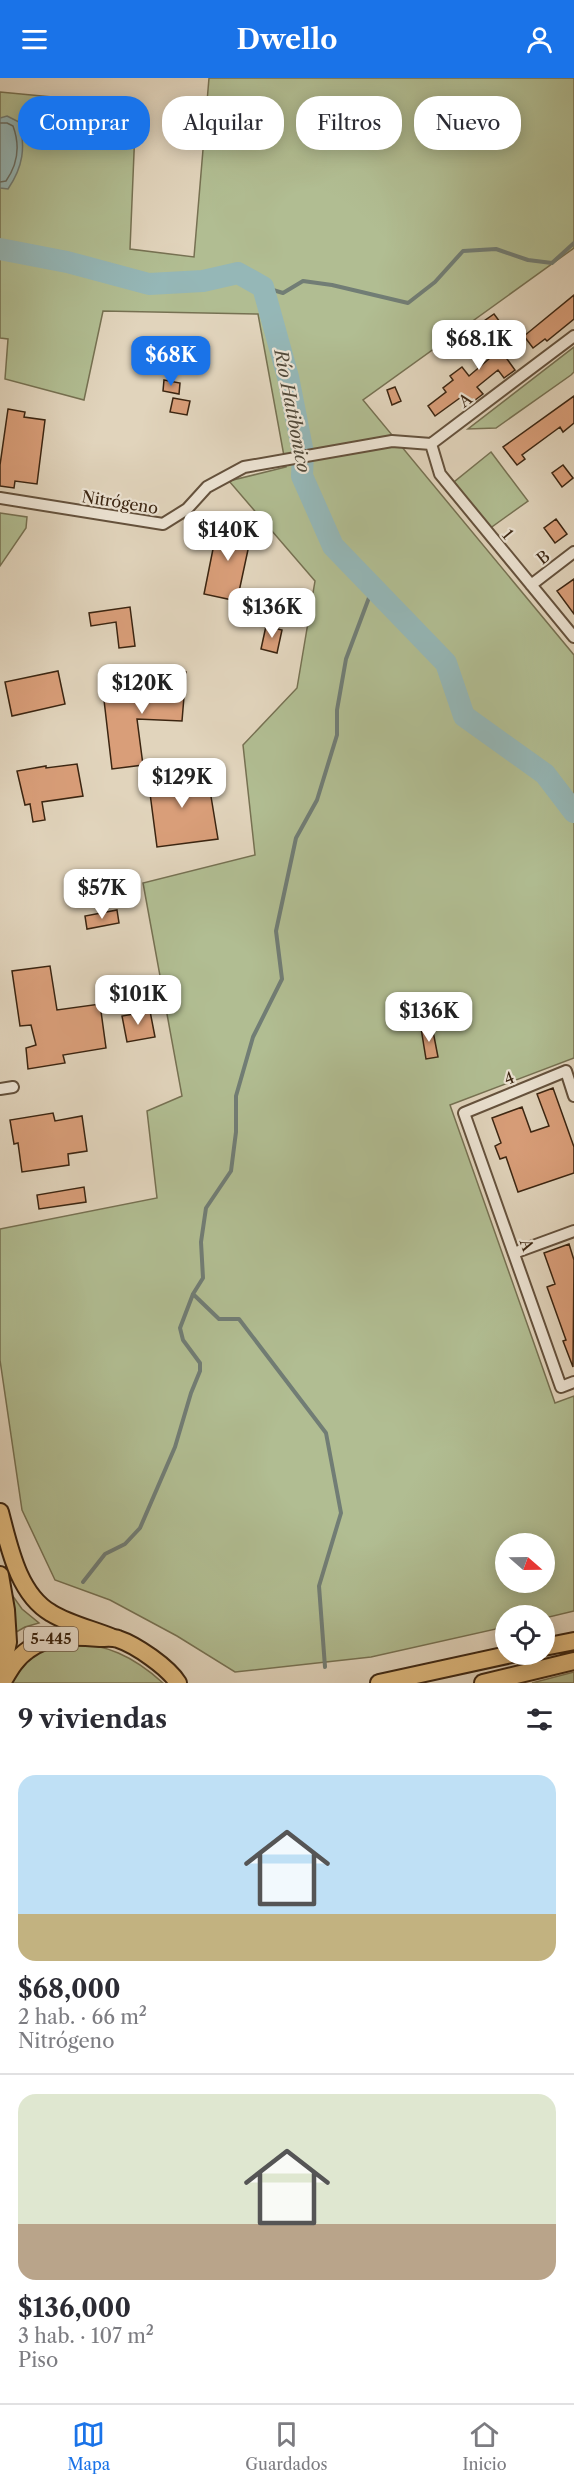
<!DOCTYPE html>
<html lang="es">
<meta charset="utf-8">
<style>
:root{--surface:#fff;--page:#f2f2f3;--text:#2b2b33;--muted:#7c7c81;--line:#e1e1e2;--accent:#1a73e8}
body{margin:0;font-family:"Libre Caslon Text",serif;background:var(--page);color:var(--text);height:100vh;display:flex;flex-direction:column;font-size:22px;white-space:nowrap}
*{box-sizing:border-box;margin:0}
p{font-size:20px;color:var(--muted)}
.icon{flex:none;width:33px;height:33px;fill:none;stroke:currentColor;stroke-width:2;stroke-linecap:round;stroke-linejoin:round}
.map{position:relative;height:1605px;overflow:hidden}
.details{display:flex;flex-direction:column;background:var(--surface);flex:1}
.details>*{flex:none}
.top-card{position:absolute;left:18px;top:18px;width:538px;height:54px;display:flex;gap:12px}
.needle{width:39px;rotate:110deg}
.buttons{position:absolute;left:495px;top:1455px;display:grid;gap:12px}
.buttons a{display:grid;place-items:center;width:60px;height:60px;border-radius:50%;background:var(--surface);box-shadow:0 3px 15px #0003;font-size:30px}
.price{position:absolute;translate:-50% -51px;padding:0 14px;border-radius:12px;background:#fff;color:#222;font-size:20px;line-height:39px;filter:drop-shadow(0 2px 3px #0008)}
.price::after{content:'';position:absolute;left:50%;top:36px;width:18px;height:14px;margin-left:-9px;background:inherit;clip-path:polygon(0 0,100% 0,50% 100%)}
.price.selected{background:var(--accent);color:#fff}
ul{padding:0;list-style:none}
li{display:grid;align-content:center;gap:12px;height:318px;padding:0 18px}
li+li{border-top:2px solid var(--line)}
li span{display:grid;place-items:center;height:186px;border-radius:18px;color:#555}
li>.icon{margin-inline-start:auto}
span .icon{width:108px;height:108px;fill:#fffc;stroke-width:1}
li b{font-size:26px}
h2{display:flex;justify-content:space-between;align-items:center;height:72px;padding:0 18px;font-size:26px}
.pill{padding:0 21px;border-radius:24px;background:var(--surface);box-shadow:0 3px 15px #0003;font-size:21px;line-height:54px}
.pill.selected{background:var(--accent);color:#fff}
header{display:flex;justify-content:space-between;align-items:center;height:78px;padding:0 18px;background:var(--accent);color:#fff;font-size:27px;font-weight:700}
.tabs{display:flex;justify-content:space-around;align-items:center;height:84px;border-top:2px solid var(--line);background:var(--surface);font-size:16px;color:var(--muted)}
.tabs a{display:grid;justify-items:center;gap:3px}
.tabs .selected{color:var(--accent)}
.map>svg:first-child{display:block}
.green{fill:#b1bd92;stroke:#767152;stroke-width:1.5;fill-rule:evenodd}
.water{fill:#95b7b7;stroke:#717d75;stroke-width:1.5}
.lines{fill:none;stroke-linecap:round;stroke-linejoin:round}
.shore{stroke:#686e64;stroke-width:1.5}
.stream{stroke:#717d75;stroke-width:4}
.river{stroke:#95b7b7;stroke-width:22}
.building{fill:#d99e79;stroke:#3b2511;stroke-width:1.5}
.minor-casing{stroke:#64513c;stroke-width:14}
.primary-casing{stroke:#3b2511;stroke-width:20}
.trunk-casing{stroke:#3b2511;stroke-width:20}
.minor{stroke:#ece3d3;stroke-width:10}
.primary{stroke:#e0ba7e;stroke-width:16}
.trunk{stroke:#e0ba7e;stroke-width:16}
.labels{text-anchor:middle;stroke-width:4.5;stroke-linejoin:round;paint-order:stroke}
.shield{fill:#ece3d3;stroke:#705e4b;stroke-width:1.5}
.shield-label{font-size:15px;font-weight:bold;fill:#3b2511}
.street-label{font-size:16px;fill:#3b2511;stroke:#ece3d3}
.water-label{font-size:18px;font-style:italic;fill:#524a3a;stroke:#ece3d3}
</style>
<header><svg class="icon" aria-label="menu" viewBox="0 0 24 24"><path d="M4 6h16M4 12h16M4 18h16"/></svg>Dwello<svg class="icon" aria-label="person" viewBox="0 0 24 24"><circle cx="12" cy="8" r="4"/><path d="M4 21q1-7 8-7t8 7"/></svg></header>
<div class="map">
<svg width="574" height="1605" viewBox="0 0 574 1605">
<rect width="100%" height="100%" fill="#e1d4bc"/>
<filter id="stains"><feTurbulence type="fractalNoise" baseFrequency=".00333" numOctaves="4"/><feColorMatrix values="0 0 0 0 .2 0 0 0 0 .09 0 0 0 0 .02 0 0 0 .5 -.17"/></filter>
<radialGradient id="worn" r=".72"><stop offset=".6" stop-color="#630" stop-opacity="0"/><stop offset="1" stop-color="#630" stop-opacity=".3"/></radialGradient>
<path class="green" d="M209,0H574V170L363,322L574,577V980L450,1027L555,1325L574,1318V1533L545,1540L544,1538H506L505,1549L371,1579L235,1594L177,1558L110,1522L55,1502L22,1432L0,1282V1151L157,1120L147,1033L182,1018L143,805L255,777L243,667L297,610L315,503L229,403L286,389L258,236L103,233L84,322L5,301L8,261L0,260V14L136,27L130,171L194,179ZM506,1466H544V1504H506Z
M574,269V294L571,297L496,350L468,351Z
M491,374L528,423L489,451L454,404Z
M0,435L27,439L26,450L0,488Z
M0,1500L22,1531L39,1545L25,1549L4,1561Z
M66,1563C107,1567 132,1577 163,1605H6C25,1580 35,1570 66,1563Z
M574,1594V1605H532Z"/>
<path class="water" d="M7,38L19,44C26,69 23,89 8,111L0,110V40Z"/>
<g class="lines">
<path class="shore" d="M0,45H7L13,48C20,67 18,86 6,103L0,104"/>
<path class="stream" d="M263,209L283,215L303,203L332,207L408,225L435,204L463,173L496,171L528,182L552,185L574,165
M193,1216L219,1241H239L326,1355L341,1435L319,1508L325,1589
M83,1504L105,1476L125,1466L140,1450L175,1369L191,1315L200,1293V1285L183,1262L180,1250L193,1216L203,1200L201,1164L206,1130L231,1093L236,1054V1018L253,959L282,901L276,853L296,760L317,722L337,657V632L346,581L373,509"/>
<path class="river" d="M0,171L67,184L149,206L203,203L238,195L263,209L288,299L303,375L302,398L333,468L446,585L464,638L545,696L574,734"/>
</g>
<path class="building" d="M574,217V241L547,263L545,261L533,270L524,258Z
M494,236L520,271L507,281L515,292L504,300L498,292L477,309L483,316L470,326L464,317L435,338L428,328L446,314L443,310L453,302L450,298L462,289L469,298L503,269L484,243Z
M164,302L180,305L179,316L163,313Z
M395,309L401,323L392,327L387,312Z
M574,318V345L563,354L560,349L522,377L525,381L517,387L503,369Z
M173,320L190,323L187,337L170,334Z
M8,331L25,334L24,339L45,342L37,406L15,403L14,410L0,408V387Z
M563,387L573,400L562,409L552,395Z
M556,441L567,456L555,465L544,450Z
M218,446L252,453L237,523L204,516Z
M574,501V536L557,513Z
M130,529L135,568L119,570L116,544L91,548L89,535Z
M266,548L282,552L277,575L261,571Z
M58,593L65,626L12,638L5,604Z
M170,593L186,594L182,643L137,641L143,687L112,691L104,622L146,616L147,595L170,596Z
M77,686L83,718L42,724L45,742L33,744L30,726L25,727L17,693L46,688V690Z
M207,694L218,761L157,769L148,700Z
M117,832L119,845L87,851L85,838Z
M50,888L57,932L100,926L106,970L63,977L65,985L28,991L26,970L36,967L31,947L20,948L12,893Z
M150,933L155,959L127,964L122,938Z
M432,948L438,979L426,981L421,950Z
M553,1010L574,1069V1095L518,1114L506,1079L500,1081L495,1068L501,1065L492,1040L522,1029L531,1054L549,1048L537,1016Z
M53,1035L55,1043L82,1038L87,1073L68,1076L69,1087L22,1094L18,1065L14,1066L10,1042Z
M84,1109L86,1124L39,1131L37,1117Z
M569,1166L574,1182L573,1289L563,1263L566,1262L547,1209L555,1206L544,1175Z"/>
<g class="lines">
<g class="minor-casing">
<path id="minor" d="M431,366L440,396L574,559
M431,366L574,258
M0,420L163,446L187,431L207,409L244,389L392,363L431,366
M531,507L574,474
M0,1011L13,1009
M574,1018L566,993L464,1035L561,1309L574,1304
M514,1175L574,1153"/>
</g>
<g class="primary-casing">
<path id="primary" d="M0,1434C9,1468 18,1516 51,1535C69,1546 91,1551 111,1559
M0,1497L6,1532L8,1564L0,1602"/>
</g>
<g class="trunk-casing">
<path id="trunk" d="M544,1569L574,1563
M2,1605C9,1593 16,1580 28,1572C49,1556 75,1558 100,1560C105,1560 113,1559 118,1561C136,1567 168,1589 178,1605
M379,1605L512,1576
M483,1605L574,1583"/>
</g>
<use href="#minor" class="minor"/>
<use href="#primary" class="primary"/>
<use href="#trunk" class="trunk"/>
</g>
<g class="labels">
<rect class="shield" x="24" y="1549" width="54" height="24" rx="4.5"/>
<g class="shield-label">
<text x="51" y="1566">5-445</text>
</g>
<g class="street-label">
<text transform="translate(465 322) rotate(-37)" y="6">A</text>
<text transform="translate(120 424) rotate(9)" y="6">Nitrógeno</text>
<text transform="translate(508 456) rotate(51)" y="6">1</text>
<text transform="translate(543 479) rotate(-38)" y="6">B</text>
<text transform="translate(509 1000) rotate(-22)" y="6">4</text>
<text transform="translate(527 1167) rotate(71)" y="6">A</text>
</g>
<g class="water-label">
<text transform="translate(292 333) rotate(79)" y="6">Río Hatibonico</text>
</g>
</g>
<rect width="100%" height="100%" filter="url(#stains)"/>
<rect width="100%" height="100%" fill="url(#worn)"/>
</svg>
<div class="buttons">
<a><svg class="needle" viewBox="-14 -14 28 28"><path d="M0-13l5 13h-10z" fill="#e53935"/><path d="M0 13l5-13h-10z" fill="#7c7c81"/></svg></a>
<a><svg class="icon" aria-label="locate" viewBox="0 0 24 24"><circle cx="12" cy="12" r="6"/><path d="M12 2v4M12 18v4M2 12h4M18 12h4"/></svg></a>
</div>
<b class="price" style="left:479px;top:293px">$68.1K</b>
<b class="price selected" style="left:171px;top:309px">$68K</b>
<b class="price" style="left:228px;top:484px">$140K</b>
<b class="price" style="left:272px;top:561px">$136K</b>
<b class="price" style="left:142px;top:637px">$120K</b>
<b class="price" style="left:182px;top:731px">$129K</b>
<b class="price" style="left:102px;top:842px">$57K</b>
<b class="price" style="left:138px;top:948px">$101K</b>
<b class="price" style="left:429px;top:965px">$136K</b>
<div class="top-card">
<a class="pill selected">Comprar</a>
<a class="pill">Alquilar</a>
<a class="pill">Filtros</a>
<a class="pill">Nuevo</a>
</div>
</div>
<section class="details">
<h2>9 viviendas<svg class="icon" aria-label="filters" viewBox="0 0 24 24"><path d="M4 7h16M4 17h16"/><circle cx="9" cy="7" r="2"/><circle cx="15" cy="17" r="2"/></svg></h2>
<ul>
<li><span style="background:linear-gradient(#bfe0f5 75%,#c2b280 0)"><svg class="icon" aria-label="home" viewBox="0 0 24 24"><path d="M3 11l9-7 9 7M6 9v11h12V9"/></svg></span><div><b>$68,000</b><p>2 hab. · 66 m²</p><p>Nitrógeno</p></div></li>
<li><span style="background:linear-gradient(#dfe7d0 70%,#b9a48a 0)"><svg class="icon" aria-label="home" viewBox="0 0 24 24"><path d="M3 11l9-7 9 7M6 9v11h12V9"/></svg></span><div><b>$136,000</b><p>3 hab. · 107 m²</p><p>Piso</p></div></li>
</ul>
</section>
<nav class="tabs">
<a class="selected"><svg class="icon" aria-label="map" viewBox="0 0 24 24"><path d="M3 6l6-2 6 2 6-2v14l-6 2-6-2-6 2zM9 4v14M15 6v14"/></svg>Mapa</a>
<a><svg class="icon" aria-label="saved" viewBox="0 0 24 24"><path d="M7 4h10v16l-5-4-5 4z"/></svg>Guardados</a>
<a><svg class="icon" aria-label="home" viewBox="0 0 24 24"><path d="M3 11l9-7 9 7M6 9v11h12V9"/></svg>Inicio</a>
</nav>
